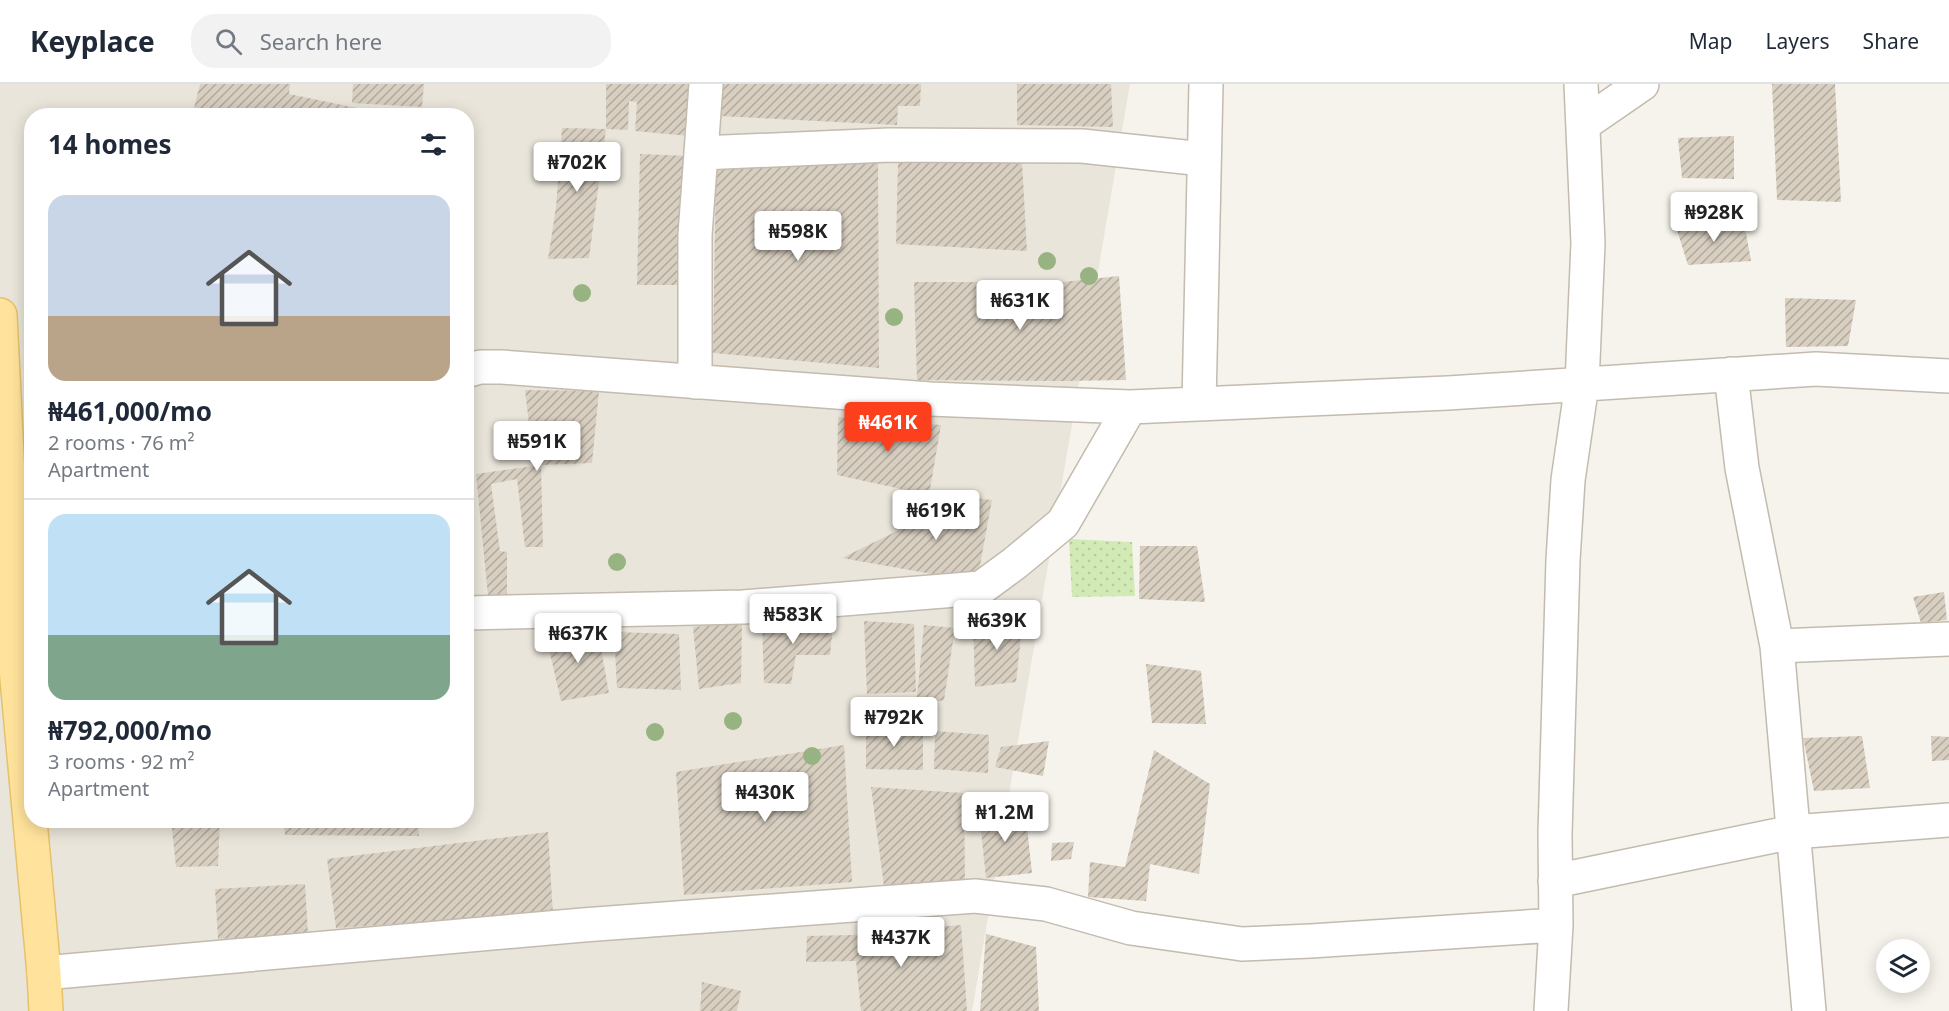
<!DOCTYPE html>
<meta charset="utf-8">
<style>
:root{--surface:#fff;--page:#f2f2f3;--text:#1f2937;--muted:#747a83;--line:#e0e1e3;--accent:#fc3f1d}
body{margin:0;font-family:"Noto Sans",sans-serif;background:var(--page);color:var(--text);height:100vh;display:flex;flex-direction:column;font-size:22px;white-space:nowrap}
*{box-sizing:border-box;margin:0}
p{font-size:20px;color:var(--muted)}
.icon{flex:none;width:33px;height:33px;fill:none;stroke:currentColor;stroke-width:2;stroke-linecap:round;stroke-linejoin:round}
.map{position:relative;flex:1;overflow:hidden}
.drawer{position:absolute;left:24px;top:24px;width:450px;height:720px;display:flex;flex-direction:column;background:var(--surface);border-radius:24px;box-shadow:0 3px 15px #0003}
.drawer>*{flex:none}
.tools{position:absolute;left:1876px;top:855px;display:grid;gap:12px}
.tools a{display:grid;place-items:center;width:54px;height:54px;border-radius:50%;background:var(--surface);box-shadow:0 3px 15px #0003;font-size:30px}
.price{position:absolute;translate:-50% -51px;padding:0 14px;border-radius:6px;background:#fff;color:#222;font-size:20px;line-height:39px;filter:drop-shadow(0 2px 3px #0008)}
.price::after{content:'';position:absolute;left:50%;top:36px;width:18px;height:14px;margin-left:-9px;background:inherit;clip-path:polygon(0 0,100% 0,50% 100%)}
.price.on{background:var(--accent);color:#fff}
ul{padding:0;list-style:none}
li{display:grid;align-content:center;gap:12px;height:318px;padding:0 24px}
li+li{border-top:2px solid var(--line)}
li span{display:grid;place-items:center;height:186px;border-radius:18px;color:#555}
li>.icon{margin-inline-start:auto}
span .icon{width:108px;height:108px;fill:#fffc;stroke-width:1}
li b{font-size:26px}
h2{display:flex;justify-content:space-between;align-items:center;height:72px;padding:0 24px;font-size:26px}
header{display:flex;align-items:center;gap:36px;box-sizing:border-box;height:84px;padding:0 30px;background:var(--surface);border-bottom:2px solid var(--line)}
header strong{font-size:28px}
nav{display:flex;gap:33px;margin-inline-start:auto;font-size:21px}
.search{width:420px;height:54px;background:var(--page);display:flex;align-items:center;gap:15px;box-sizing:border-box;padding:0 21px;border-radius:24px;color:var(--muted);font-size:22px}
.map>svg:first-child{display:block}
.residential{fill:#eae5da;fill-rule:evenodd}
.garden{fill:url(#garden-dots)}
.building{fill:url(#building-hatch)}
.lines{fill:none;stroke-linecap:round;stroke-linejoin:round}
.street-casing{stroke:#c2bbae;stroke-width:36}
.primary-casing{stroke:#e6c16a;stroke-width:36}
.street{stroke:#fff;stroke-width:33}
.primary{stroke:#ffe39c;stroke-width:33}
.tree{fill:#97b381}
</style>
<header>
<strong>Keyplace</strong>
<div class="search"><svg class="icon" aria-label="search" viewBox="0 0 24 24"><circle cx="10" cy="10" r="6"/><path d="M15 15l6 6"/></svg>Search here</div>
<nav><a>Map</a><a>Layers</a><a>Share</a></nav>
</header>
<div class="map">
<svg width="1949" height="927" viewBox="0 0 1949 927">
<defs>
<pattern id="garden-dots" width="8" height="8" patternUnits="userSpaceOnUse" patternTransform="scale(1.5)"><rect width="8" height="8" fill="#d2eab5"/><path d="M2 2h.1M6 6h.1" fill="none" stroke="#b6ca9c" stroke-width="1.8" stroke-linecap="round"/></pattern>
<pattern id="building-hatch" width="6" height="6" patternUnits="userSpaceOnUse" patternTransform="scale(1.5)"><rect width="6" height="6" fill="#d8cfc1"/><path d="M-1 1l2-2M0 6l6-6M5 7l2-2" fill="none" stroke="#b1aa9e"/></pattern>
</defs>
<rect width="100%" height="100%" fill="#f6f3ec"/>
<path class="residential" d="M0,0H1130L972,927H0ZM32,32H466V736H32Z"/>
<path class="garden" d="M1069,455L1132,458L1135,512L1072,513Z"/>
<path class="building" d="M200,0H290L289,10L395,32H192Z
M353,0H424L422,23L352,19Z
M606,0H690L689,52L635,47L637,18L629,17L628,46L606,45Z
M721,0H921L920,22H898L897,41L720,32Z
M1017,0H1111L1113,43L1017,41Z
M1772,0H1835L1841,118L1777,116Z
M562,44L606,45L589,174L548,175L556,123Z
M1734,52V95L1682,94L1678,54Z
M640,70L690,72L689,201H637Z
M878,76L879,284L713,269L716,80Z
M898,78H1022L1027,167L896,160Z
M1744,138L1751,177L1688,181L1675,140Z
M1119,192L1126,296L1064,297L917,296L914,198H1063Z
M1785,214L1856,216L1848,262L1786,263Z
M525,306L599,307L592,379L541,381L543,463H525L517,395L491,400L500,467L507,468V521L489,522L476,390L534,382Z
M838,333L941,341L929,411L837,391Z
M946,411L992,416L977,498L842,474L897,447Z
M1140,462H1197L1205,518L1139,515Z
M1944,508L1947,536L1921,539L1913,513Z
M834,531L830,571H796L791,600L764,599L762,538Z
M1023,535L1016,598L975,603L973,536Z
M864,537L914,540L916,608L867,610Z
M742,538L741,599L699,605L693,543Z
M924,541L955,544L944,616L916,622Z
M597,543L609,609L561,617L546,552Z
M614,548L679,550L681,606L617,604Z
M1146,580L1201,587L1206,640L1152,639Z
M866,641L923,645V686L866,685Z
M935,647L989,651L988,689L934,685Z
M1862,652L1870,704L1814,707L1803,654Z
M1931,652L1949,653V676L1932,677Z
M1049,657L1043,692L995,683L1001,663Z
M844,661L852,798L684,811L676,688Z
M1154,666L1210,700L1199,790L1150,780L1146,817L1088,813L1090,778L1125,783Z
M871,703L964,709L965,798L885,810Z
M1025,725L1032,789L986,794L979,728Z
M171,736H220L218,782L176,783Z
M283,736H418L419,752L285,751Z
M548,748L553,830L336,844L327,775Z
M1074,758L1071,775L1051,777L1052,759Z
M305,800L308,850L218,855L215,805Z
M961,841L967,927H861L856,877L806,878L807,852L853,851Z
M986,850L1036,863L1039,927H980Z
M702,898L741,907L737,927H700Z"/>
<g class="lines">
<g class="street-casing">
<path id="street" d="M1584,40L1642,0
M701,69L889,61L1082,62L1203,75
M466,287L480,283H502L930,315L1130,323L1448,309L1816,285L1949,292
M1731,290L1742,384L1777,562L1809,927
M695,298V151L706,0
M1199,320L1206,0
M466,529L743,523L981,504L1015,479L1063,439L1130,323
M1777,562L1949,555
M1555,797L1793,748L1949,736
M44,889L583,841L975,812L1046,820L1131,844L1242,860L1311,857L1556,841
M1551,927L1556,841L1555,750L1563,476L1568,396L1582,300L1588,159L1581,0"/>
</g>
<g class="primary-casing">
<path id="primary" d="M0,231L13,491L14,562L44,889L46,927"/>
</g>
<use href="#street" class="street"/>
<use href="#primary" class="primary"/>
</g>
<g class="tree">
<circle cx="1047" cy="177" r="9"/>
<circle cx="1089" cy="192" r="9"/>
<circle cx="582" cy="209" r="9"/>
<circle cx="894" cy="233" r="9"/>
<circle cx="617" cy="478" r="9"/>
<circle cx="1004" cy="541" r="9"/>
<circle cx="860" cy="627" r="9"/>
<circle cx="733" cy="637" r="9"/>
<circle cx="655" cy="648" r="9"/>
<circle cx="812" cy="672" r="9"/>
</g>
</svg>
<div class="tools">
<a><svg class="icon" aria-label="layers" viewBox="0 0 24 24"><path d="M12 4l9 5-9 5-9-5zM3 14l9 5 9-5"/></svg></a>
</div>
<b class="price" style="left:577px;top:109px">₦702K</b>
<b class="price" style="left:1714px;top:159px">₦928K</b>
<b class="price" style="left:798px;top:178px">₦598K</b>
<b class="price" style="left:1020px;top:247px">₦631K</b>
<b class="price on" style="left:888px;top:369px">₦461K</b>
<b class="price" style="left:537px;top:388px">₦591K</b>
<b class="price" style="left:936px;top:457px">₦619K</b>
<b class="price" style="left:793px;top:561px">₦583K</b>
<b class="price" style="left:997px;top:567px">₦639K</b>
<b class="price" style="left:578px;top:580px">₦637K</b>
<b class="price" style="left:894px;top:664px">₦792K</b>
<b class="price" style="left:765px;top:739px">₦430K</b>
<b class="price" style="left:1005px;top:759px">₦1.2M</b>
<b class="price" style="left:901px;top:884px">₦437K</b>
<section class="drawer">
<h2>14 homes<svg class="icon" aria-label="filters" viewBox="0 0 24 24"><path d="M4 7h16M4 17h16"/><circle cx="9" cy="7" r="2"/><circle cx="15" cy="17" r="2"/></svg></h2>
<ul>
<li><span style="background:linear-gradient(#c9d6e8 65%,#b9a48a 0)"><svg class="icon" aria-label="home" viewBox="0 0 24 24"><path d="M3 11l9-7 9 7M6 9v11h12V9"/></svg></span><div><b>₦461,000/mo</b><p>2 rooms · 76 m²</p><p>Apartment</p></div></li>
<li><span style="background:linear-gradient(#bfe0f5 65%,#7fa58c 0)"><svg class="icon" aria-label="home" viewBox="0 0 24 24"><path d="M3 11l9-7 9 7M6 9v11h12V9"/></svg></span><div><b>₦792,000/mo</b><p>3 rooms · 92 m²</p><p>Apartment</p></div></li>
</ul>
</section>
</div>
